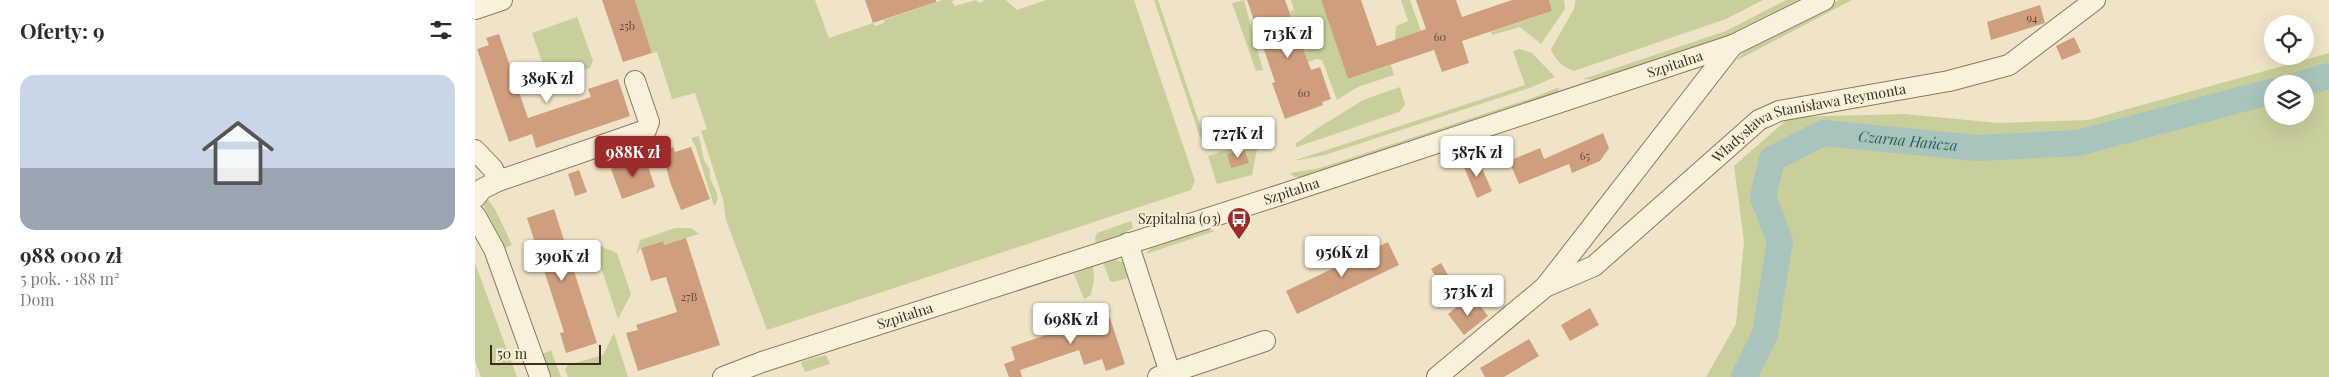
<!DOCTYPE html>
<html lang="pl">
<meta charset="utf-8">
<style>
:root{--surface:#fff;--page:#f7f7f7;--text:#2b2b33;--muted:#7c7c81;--line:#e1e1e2;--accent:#9e2a2b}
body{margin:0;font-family:"Playfair Display",serif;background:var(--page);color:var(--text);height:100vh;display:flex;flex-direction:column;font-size:19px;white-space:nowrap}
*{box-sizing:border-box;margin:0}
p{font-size:16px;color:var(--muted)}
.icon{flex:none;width:28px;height:28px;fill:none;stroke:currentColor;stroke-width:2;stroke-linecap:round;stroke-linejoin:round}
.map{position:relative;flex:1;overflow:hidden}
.panel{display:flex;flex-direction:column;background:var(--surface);width:475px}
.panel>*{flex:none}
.buttons{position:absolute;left:1789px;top:15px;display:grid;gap:10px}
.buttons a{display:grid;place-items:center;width:50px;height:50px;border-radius:50%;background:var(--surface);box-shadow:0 5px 20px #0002;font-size:25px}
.scale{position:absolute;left:15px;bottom:12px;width:111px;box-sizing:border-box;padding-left:5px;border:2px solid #3d2e20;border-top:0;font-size:14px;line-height:18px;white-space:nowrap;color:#3d2e20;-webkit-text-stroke:4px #f7eed8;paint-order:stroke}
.price{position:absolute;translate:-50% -42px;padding:0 11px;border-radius:5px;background:#fff;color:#222;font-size:16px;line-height:32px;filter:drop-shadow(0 1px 2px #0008)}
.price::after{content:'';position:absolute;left:50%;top:30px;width:15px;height:11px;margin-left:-8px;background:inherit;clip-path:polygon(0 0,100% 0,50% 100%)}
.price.current{background:var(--accent);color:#fff}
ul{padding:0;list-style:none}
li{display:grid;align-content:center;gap:10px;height:265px;padding:0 20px}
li+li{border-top:1px solid var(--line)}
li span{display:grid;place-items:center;height:155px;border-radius:15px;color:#555}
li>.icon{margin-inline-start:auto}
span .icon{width:90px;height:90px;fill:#fffc;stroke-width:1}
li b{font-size:21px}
h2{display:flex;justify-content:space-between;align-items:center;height:60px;padding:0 20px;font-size:21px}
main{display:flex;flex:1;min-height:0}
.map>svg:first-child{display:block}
.green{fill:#c9cf9b;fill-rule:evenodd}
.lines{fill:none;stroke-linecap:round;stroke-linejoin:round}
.river{stroke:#a9c4bc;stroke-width:26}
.building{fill:#cf9f7d}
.minor-casing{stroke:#8d765c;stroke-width:22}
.minor{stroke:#faf1dc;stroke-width:20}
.labels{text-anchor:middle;stroke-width:4;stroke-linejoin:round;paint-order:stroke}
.number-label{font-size:11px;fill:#624a37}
.street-label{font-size:14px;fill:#3d2e20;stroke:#f7eed8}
.poi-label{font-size:14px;fill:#3d2e20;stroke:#f7eed8;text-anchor:end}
.water-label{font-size:15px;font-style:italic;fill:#2f5d5a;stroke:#f7eed8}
</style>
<main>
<section class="panel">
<h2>Oferty: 9<svg class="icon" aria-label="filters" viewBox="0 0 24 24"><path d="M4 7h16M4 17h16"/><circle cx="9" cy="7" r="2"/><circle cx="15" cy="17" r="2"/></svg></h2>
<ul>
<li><span style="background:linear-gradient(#c9d6e8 60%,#9aa5b1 0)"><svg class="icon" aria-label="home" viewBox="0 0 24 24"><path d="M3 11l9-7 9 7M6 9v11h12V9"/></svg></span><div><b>988 000 zł</b><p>5 pok. · 188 m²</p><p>Dom</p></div></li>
</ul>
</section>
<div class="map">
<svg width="1854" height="377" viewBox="0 0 1854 377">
<rect width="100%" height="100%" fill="#f0e4c8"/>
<path class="green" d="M160,0H340L354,38L398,23L400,26L409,23V20L467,0H479L477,2L480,6L501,0L504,3L511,0H531L542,10L571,0H659L720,181L716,190L292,330L251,220L248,199L226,131L232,129L220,93L197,99L182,52L177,53Z
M679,0H683L728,134L738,132L740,137L731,140L725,137Z
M769,0L788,70L781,71L757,3Z
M816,0H846L873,79L916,65L919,75L883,87L862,100L847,60L841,59L833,62L815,11L819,10Z
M926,0H935L946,31L920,40L921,26L933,21Z
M1074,0H1089L1090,9L1066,44L1045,27L1017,35L1016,32L1077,11Z
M1103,0H1288L1251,19L1099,71C1089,68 1079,59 1076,49L1099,9L1100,1Z
M1311,0H1324L1258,34L1122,80L1108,79L1251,31Z
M1364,0H1377L1261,61L1271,49Z
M102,17L118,61L115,68L74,82L57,33Z
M1045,49L1057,53L1080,77L1057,87L850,155L818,161L1050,85L1038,51Z
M1854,53V377H1231L1261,324L1269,242L1259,166L1315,117L1430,114L1523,123L1613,120ZM1798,84H1830V116H1798Z
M925,87L930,105L924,112L822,147L820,144L843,128L888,100Z
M1084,87L1083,92L830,177H819L815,173L845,168L1060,97Z
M224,136L229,160L235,170C232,185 250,193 239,206L221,148L216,138Z
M778,141L782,149L777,175L742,184L733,156Z
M10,196L20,209L37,245L28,249C22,236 4,209 10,196Z
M656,221L658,228L635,242L622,247L620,239L622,233Z
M200,228H216L224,234L189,245L187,241L166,248L161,255L165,240Z
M731,228L740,231L671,254C680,240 715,233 731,228Z
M118,243L142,253L156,294L143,319Z
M638,259L650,263L657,277L638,282L635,281L628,262Z
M0,263L42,377H6L0,361Z
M618,266L619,280L616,295L609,299L599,274Z
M139,333L153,377H93L90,369L93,365L128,355Z
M76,350L86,377H74L66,355Z
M351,355L355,364L330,372L326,363L328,361Z"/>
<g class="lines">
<g class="river">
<path d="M1826,84L1854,76"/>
<path id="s1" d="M1269,377L1290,334L1305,241L1288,197L1297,159L1348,133L1502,148L1603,143L1798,91"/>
</g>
</g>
<path class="building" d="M127,0H160L177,53L148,62Z
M390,0H461V2L398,23Z
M772,0H810L836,70L845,67L856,99L847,102L848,105L810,119L797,83L800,82Z
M846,0H886L902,46L951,29L941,0H981L987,17L1037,0H1074L1077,11L987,41L994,63L967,72L959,50L873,79Z
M1565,5L1570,23L1516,40L1512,22Z
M24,34L53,118L116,97L113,89L143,79L155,116L61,148L57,134L34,142L2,49L14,45L11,38Z
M1599,37L1606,52L1587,60L1581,46Z
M1128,133L1134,148L1125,161L1097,173L1094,164L1044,184L1034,161L1065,148L1069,159Z
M198,147L200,152L216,147L235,199L206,210L195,182L187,151Z
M769,149L774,163L756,168L752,154Z
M170,157L180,187L147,199L136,169Z
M1003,159L1017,191L1002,198L988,165Z
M104,170L112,192L100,196L93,174Z
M79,209L122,343L91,353L85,333L89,332L52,218Z
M211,238L245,345L163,371L151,333L163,330L161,325L202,312L191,277L176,281L166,248L188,241L189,245Z
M913,242L924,265L822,314L811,291Z
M966,263L977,282L968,288L956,269Z
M988,302L994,308L1002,302L1013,316L989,335L973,314Z
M1115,308L1124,325L1095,341L1086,325Z
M611,310L635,318L650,364L631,371L627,359L609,365L604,350L545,370L547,377H534L529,364L540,360L536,347L601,325L597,314Z
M1054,339L1064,356L1029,377H1010L1005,368Z"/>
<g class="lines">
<g class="minor-casing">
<g id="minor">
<path d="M0,9L27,0"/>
<path d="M0,150L18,169L23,181L7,189L0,198"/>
<path d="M23,181L171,130L174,122L160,81"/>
<path d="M0,215L19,249L65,377"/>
<path d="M653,243L695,373L683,377"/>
<path id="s2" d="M1070,287L1119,266L1284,120L1304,111L1474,81L1534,65L1620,0"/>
<path d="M695,373L790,341"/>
<path id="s3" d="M248,377L287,362L811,193L1258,45L1349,0"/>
<path d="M962,377L1070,287L1258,45"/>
</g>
</g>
<use href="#minor" class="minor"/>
</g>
<defs>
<g id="bus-pin" transform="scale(1.25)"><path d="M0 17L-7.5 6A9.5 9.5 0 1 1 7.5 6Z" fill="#9e2a2b" stroke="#f7eed8"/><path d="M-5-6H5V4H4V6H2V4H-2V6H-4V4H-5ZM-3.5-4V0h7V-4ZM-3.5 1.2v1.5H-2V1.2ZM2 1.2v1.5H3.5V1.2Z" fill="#fff"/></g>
</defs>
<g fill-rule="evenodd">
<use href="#bus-pin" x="764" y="219"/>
</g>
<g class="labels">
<g class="number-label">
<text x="1557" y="22">94</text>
<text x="152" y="30">25b</text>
<text x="965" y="41">60</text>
<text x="829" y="97">60</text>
<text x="1110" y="160">65</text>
<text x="214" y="301">27B</text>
</g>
<g class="street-label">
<text dy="5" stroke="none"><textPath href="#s3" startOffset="1002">Szpitalna</textPath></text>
<text dy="5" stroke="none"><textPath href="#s2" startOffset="319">Władysława Stanisława Reymonta</textPath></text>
<text dy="5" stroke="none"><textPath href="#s3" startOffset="598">Szpitalna</textPath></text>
<text dy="5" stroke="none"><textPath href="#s3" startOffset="192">Szpitalna</textPath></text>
</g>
<g class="poi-label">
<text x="746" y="224">Szpitalna (03)</text>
</g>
<g class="water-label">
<text dy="5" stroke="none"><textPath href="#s1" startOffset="371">Czarna Hańcza</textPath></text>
</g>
</g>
</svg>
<div class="buttons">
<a><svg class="icon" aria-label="locate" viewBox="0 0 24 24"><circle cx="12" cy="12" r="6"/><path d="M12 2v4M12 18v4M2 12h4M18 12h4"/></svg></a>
<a><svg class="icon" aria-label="layers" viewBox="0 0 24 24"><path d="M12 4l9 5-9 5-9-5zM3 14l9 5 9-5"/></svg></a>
</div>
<div class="scale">50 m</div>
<b class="price" style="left:813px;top:59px">713K zł</b>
<b class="price" style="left:72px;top:104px">389K zł</b>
<b class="price" style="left:763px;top:159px">727K zł</b>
<b class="price current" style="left:158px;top:178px">988K zł</b>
<b class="price" style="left:1002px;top:178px">587K zł</b>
<b class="price" style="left:867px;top:278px">956K zł</b>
<b class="price" style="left:87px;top:282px">390K zł</b>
<b class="price" style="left:993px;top:317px">373K zł</b>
<b class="price" style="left:596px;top:345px">698K zł</b>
</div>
</main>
